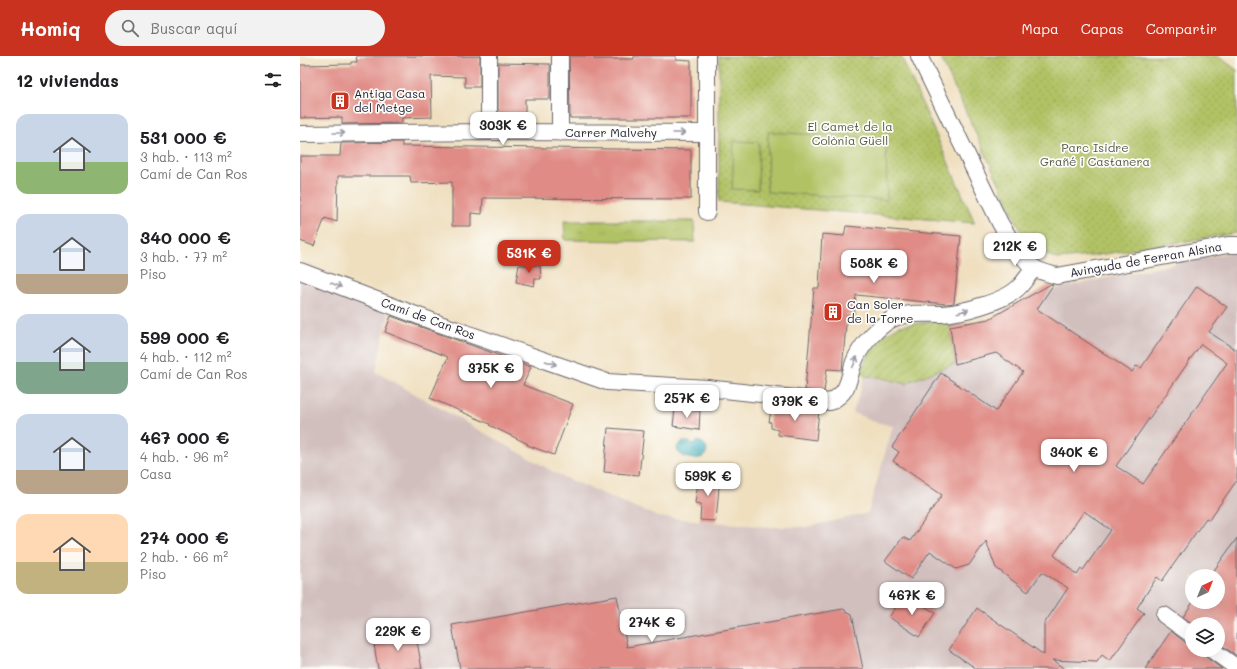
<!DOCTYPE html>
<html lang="es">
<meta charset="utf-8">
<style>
:root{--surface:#fff;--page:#f2f2f2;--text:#202124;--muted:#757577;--accent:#c8321e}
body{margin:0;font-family:Mali,sans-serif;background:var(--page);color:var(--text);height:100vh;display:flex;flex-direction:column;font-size:15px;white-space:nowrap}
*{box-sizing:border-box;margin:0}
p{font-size:13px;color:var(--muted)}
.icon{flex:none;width:22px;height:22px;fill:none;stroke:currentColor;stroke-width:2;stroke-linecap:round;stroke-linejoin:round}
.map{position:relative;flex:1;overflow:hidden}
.panel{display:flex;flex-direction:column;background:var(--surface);width:300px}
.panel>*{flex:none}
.needle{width:26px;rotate:43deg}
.fabs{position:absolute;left:885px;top:513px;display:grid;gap:8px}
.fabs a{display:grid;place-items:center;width:40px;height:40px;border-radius:50%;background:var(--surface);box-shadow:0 4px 16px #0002;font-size:20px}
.price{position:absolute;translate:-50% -34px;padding:0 9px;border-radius:8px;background:#fff;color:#222;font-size:13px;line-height:26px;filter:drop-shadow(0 1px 2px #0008)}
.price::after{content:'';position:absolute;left:50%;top:24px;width:12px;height:9px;margin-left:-6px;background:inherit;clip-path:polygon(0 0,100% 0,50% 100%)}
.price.active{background:var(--accent);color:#fff}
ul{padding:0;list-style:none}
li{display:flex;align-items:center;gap:12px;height:100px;padding:0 16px}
li span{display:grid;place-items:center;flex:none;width:112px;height:80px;border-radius:12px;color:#555}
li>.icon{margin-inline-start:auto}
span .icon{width:48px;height:48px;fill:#fffc;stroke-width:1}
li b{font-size:17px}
h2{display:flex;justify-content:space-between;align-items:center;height:48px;padding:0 16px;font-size:17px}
header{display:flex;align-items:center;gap:24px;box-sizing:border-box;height:56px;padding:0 20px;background:var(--accent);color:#fff}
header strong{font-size:19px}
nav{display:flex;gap:22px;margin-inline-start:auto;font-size:14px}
.search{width:280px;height:36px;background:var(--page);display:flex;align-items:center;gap:10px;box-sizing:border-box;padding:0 14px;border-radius:22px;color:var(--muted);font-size:15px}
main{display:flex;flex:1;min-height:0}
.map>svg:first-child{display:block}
.industrial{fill:#d1bfbe;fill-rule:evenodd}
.grass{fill:url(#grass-tufts);stroke:#6a7250}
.park{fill:url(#park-dots);stroke:#6a7250}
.garden{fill:url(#garden-furrows);stroke:#6a7250}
.pitch{fill:#b1c265;stroke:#6a7250}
.water{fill:url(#water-ripples);stroke:#326a7c}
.building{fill:#e08b85;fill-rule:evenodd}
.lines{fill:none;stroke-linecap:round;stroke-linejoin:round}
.street-casing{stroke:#6a6469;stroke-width:18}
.street{stroke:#fff;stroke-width:16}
.oneway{stroke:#9c9ca7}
.labels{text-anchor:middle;stroke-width:3.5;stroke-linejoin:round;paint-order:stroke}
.poi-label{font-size:12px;fill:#22223b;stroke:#fdfcf7;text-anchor:start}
.park-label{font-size:12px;fill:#545a4a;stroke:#fdfcf7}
.street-label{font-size:12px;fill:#22223b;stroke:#fdfcf7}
</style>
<header>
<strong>Homiq</strong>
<div class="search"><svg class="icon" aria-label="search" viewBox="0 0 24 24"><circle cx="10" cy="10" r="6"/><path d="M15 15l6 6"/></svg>Buscar aquí</div>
<nav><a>Mapa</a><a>Capas</a><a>Compartir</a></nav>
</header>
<main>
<section class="panel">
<h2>12 viviendas<svg class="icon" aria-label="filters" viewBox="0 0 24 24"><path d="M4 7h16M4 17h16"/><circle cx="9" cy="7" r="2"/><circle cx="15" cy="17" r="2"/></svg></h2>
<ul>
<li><span style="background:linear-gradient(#c9d6e8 60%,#8fb573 0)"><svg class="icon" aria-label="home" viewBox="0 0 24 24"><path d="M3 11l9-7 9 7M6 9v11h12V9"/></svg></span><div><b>531 000 €</b><p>3 hab. · 113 m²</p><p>Camí de Can Ros</p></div></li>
<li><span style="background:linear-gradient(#c9d6e8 75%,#b9a48a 0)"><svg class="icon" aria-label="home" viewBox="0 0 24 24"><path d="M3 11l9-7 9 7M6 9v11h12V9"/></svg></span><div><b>340 000 €</b><p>3 hab. · 77 m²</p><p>Piso</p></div></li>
<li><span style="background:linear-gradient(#c9d6e8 60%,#7fa58c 0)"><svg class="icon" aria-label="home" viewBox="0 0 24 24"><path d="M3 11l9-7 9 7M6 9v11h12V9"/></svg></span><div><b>599 000 €</b><p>4 hab. · 112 m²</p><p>Camí de Can Ros</p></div></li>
<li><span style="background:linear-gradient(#c9d6e8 70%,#b9a48a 0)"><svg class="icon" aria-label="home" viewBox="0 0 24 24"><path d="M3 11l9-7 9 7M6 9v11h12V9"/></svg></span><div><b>467 000 €</b><p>4 hab. · 96 m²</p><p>Casa</p></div></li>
<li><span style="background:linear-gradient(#ffd9b3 60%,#c2b280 0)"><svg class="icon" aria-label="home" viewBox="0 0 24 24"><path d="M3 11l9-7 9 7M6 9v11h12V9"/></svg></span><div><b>274 000 €</b><p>2 hab. · 66 m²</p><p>Piso</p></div></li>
</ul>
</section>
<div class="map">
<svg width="937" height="613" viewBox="0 0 937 613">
<defs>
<pattern id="grass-tufts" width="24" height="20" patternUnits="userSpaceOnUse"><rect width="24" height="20" fill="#b1c265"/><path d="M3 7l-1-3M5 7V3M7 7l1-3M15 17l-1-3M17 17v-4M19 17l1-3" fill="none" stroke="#98a659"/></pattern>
<pattern id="park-dots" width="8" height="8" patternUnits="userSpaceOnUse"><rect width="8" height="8" fill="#b1c265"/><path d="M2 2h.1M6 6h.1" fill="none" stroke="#98a659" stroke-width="1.8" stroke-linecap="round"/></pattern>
<pattern id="garden-furrows" width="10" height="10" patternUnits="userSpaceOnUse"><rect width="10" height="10" fill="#b1c265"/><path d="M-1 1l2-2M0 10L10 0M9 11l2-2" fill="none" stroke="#98a659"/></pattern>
<pattern id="water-ripples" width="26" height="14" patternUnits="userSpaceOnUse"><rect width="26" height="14" fill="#43b1be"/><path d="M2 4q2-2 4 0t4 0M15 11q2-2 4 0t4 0" fill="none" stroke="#38909c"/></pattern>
</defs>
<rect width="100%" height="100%" fill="#fdfcf7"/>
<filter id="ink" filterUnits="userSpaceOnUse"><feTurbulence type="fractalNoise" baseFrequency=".025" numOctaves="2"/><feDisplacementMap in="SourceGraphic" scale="8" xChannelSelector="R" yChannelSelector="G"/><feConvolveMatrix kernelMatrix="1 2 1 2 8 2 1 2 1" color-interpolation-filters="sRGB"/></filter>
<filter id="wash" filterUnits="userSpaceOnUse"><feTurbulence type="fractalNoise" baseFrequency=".012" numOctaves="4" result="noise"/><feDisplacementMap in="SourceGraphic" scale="16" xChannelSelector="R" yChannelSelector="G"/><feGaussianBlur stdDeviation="0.9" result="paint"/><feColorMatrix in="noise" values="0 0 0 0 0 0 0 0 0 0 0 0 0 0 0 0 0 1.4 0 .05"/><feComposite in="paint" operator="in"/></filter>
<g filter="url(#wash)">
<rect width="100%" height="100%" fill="#efdfbf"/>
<path class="industrial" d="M937,195V613H0V225L89,258L84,276L76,316L145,355L261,420L358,461L469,471H507L568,457L593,370L571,365L564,361L553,357L565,320L607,328L610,325L655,309L650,270L689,263L739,235L750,234ZM892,520H918V546H892ZM892,568H918V594H892Z"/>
<path class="grass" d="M264,165H394L395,186L265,184Z"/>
<path class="park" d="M419,0H601L675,167L419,146Z
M640,0H918L937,14V177L792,200L757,203L741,196L730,187L722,177Z"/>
<path class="garden" d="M649,263L655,308L610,325L607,328L577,321L565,320L560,317L570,295L584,279L599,270Z"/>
<path class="pitch" d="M468,76L586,83L587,144L467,136Z
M434,85L459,86L458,134L432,133Z"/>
<path class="water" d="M398,385C407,387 410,395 403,401C394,404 385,403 378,396L377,391L382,386H389L393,388Z"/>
<g id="blocks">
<path class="building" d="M56,0H180V31H165V21L131,20L132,61L102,62V67L42,68V61L0,62V9L51,8V6H57Z
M269,0H294V3H334V0H376V4L391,5V62H270Z
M198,7L250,8V43H225V61H198Z
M102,86V90L391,94V143L183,142L182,158L171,157V170H152V126L111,127L110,120H38L37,166L25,162L14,190L0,185V100H40L41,87Z
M546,170L661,180L654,247L646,248L556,239L554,259L547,258L542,314L527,313L524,336L505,334L514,232H519L522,178L544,180Z
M219,209H240L241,223H235L234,230L216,226Z
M751,228L753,229L737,253L832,316L836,310L841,312L897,230L927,251L909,276L936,294L937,292V424L909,464L906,462L862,525L857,521L837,552L844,557L810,605L802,599L797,606L752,604L765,613H677L649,594L677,552L744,599V568L768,532L742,516L728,536L696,512L686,485L669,509L656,513L630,495L611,523L585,505L603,481L610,485L642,439L593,405L599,396L592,391L641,317L696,355L723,316L696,297L655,308L650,270L689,263ZM901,288L927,307L843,428L816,410ZM784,455L811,474L783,514L781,513L777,519L754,499Z
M91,260L231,311L223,329L273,348L254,399L227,389L228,388L189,369L190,368L130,342L148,301L85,276Z
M472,349L519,354L516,384L478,379V374L471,372V366H469Z
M375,353L400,355L399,374L373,370Z
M308,372L344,375L339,419L304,416Z
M399,419L420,420L416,465L400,464L401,448L395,447Z
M937,482V600L918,587V568H893L883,561L893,546H918V520H910Z
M317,540L327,591L543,553L552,558L563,613H160L152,569Z
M610,541L635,557L619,581L589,561L602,543Z
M115,574L122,613H78L73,582L104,578Z
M871,575L886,587L892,588V594H903L904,598L906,601L922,613H845Z"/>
</g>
</g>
<g filter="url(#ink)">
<use href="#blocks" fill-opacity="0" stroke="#6a6469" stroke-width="1"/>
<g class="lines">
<g class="street-casing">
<path id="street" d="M189,0V76
M407,0V156
M619,0L700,167C707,179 724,206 736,213C742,216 750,218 757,220L928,189H937
M260,77V1
M0,78L189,76L407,77
M0,215L137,267L307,326L407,332L530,346C550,335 547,326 554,306C560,290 580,267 597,261C610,256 629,258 642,258C661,257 706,245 719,231C725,225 729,218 734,212
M864,559L892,579
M912,594L937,612"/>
</g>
<use href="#street" class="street"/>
</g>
<defs><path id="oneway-shaft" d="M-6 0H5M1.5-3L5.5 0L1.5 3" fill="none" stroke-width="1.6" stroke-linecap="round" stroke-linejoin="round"/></defs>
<g class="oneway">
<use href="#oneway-shaft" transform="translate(39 77)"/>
<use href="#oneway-shaft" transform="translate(379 77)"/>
<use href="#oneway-shaft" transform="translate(36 229) rotate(21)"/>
<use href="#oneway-shaft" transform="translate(663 255) rotate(-16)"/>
<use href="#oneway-shaft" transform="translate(555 306) rotate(-67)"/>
<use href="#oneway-shaft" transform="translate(251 307) rotate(19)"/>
</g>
</g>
<defs>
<g id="building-square" transform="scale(1)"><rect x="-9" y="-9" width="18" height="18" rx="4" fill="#c8321e" stroke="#fdfcf7"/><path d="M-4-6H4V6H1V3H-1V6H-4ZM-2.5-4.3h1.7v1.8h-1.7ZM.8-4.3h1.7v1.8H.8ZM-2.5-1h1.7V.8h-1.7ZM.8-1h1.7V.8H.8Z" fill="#fff"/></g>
</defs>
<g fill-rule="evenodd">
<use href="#building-square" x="40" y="45"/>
<use href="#building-square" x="533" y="256"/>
</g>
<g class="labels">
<g class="poi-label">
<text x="54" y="42">Antiga Casa<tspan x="54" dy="14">del Metge</tspan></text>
<text x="547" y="253">Can Soler<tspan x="547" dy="14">de la Torre</tspan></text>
</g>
<g class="park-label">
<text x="550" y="75">El Camet de la<tspan x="550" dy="14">Colònia Güell</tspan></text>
<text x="795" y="96">Parc Isidre<tspan x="795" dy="14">Grañé i Castanera</tspan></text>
</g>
<g class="street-label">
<text x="311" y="81">Carrer Malvehy</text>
<text transform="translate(846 204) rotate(-10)" y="4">Avinguda de Ferran Alsina</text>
<text transform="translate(128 263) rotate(20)" y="4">Camí de Can Ros</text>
</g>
</g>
</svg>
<div class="fabs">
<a><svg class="needle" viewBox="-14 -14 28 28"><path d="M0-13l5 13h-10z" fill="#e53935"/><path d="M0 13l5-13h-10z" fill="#757577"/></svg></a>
<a><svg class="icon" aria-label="layers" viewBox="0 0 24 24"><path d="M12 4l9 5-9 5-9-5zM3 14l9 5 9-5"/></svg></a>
</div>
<b class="price" style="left:203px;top:90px">303K €</b>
<b class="price" style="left:715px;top:211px">212K €</b>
<b class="price active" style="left:229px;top:218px">531K €</b>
<b class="price" style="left:574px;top:228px">508K €</b>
<b class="price" style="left:191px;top:333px">375K €</b>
<b class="price" style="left:387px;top:363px">257K €</b>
<b class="price" style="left:495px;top:366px">379K €</b>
<b class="price" style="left:774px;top:417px">340K €</b>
<b class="price" style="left:408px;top:441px">599K €</b>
<b class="price" style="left:612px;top:560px">467K €</b>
<b class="price" style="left:352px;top:587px">274K €</b>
<b class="price" style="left:98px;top:596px">229K €</b>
</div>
</main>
